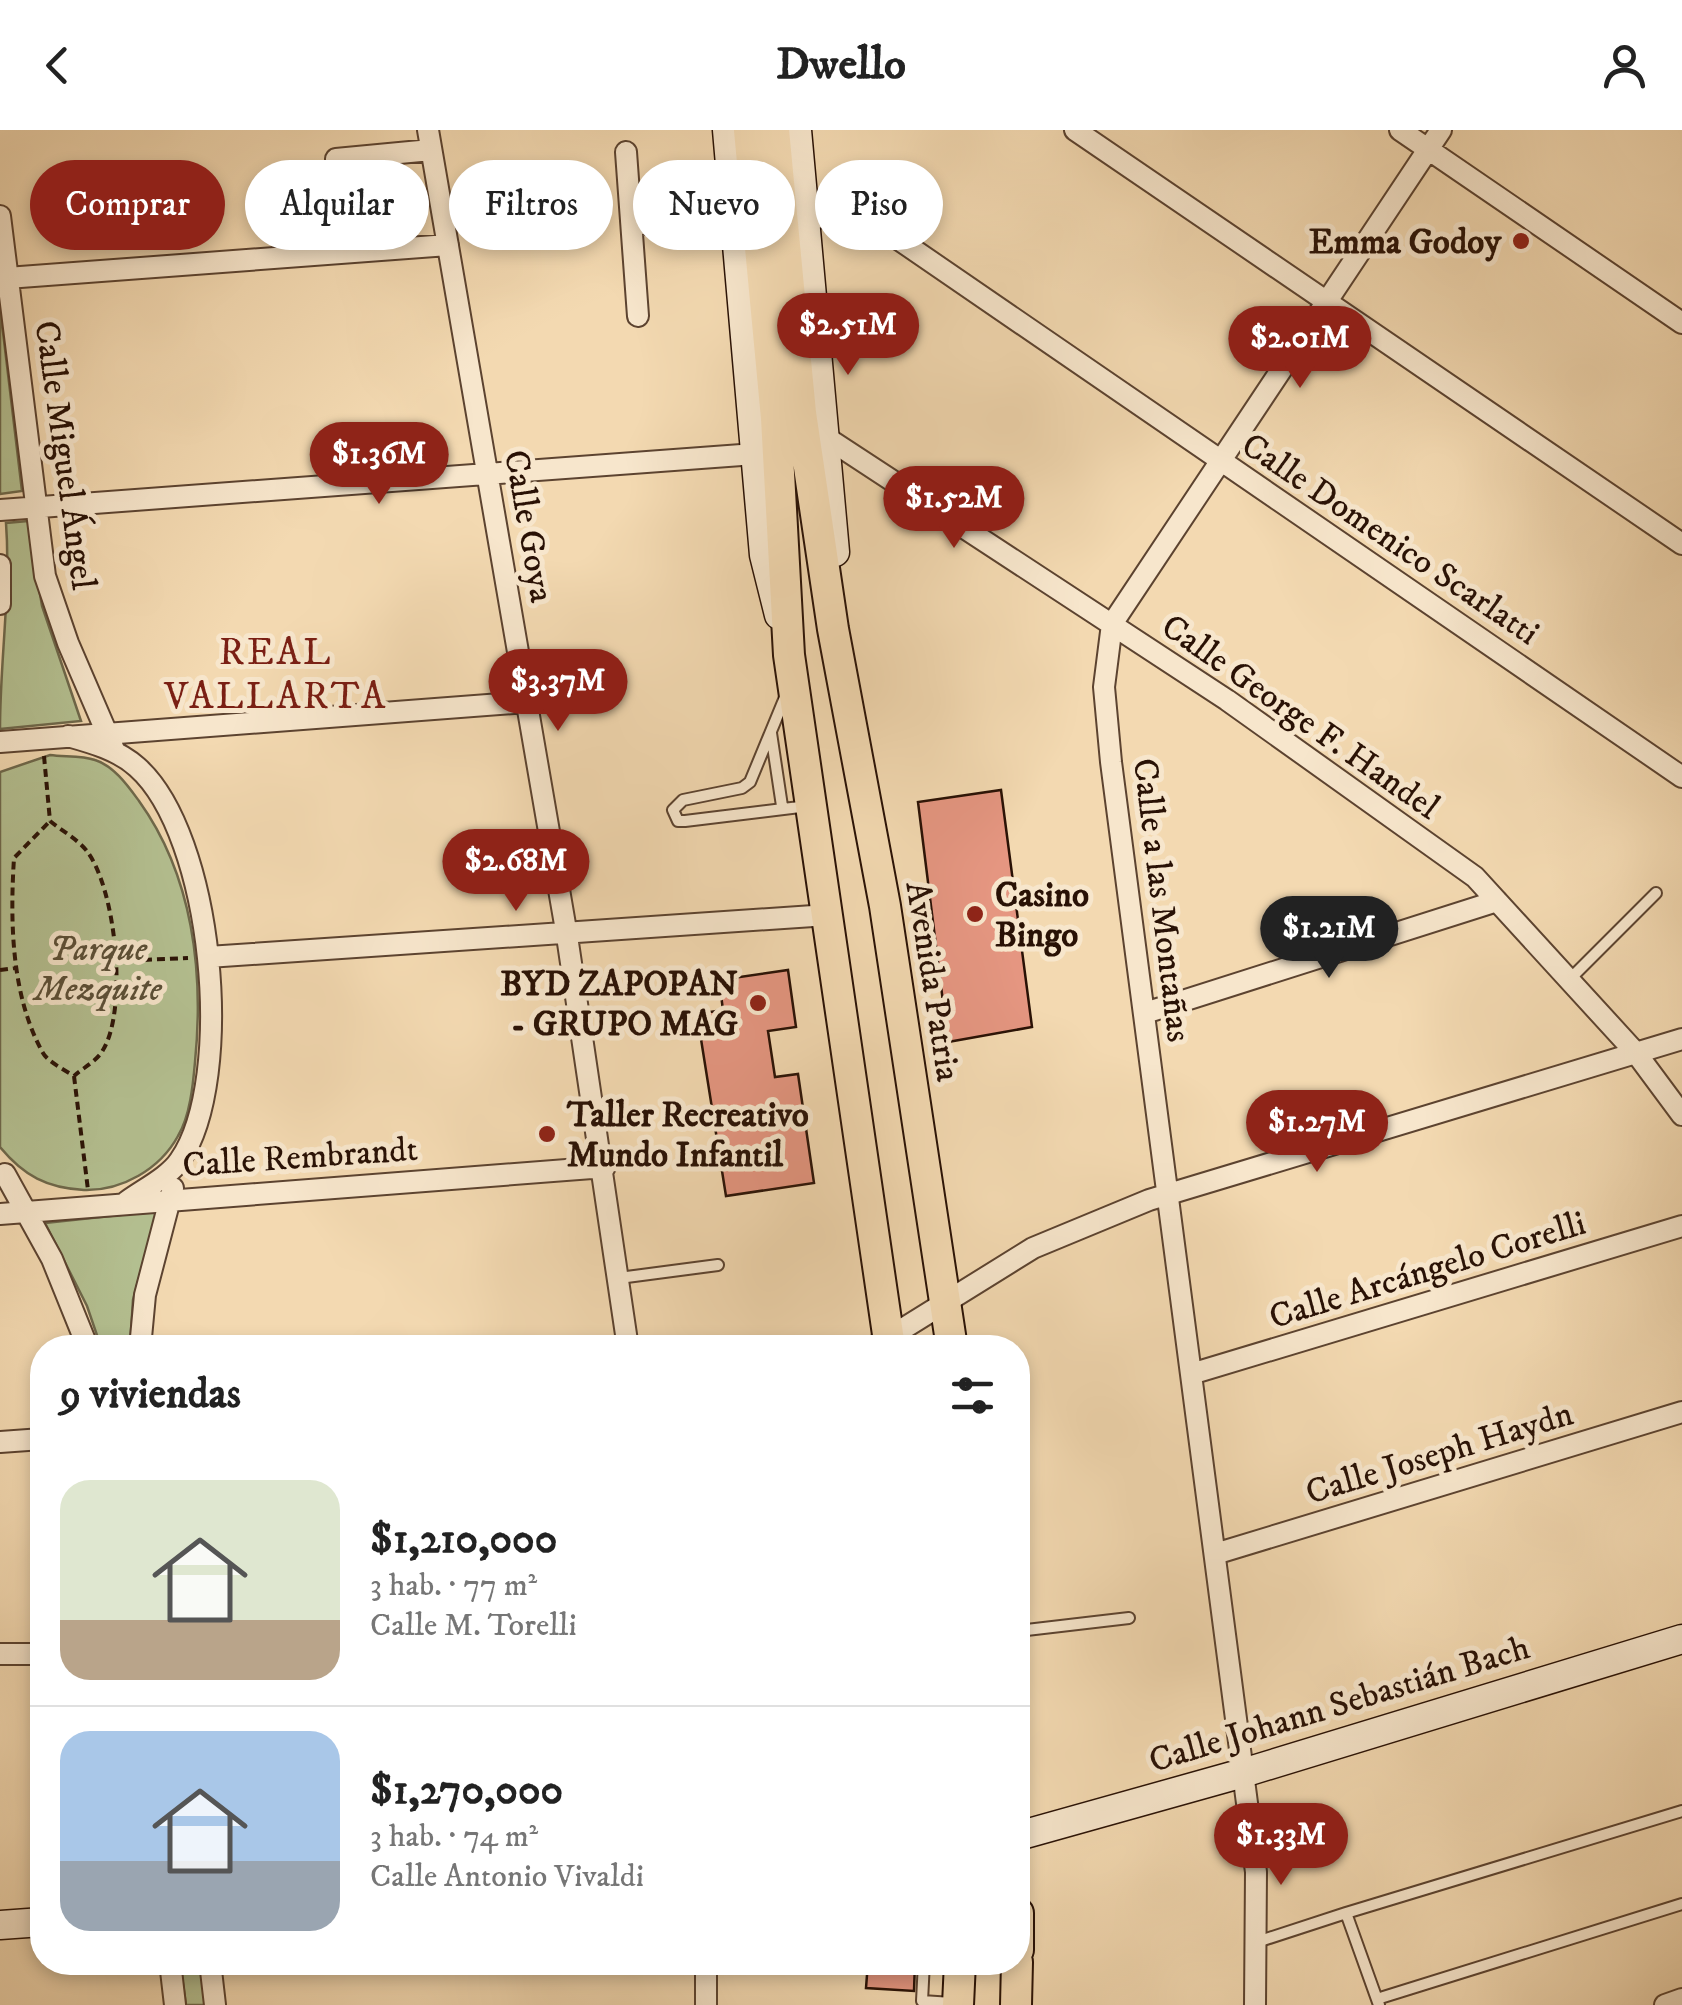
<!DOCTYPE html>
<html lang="es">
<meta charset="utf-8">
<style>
:root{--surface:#fff;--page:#f2f2f2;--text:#222;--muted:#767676;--line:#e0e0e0;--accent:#8f2418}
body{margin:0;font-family:"IM FELL DW Pica",serif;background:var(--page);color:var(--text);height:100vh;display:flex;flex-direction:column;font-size:38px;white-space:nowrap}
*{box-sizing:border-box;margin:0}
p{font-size:32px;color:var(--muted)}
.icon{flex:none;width:55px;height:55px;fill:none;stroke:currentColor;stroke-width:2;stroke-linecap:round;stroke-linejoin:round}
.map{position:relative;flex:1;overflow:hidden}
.details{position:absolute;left:30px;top:1205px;width:1000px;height:640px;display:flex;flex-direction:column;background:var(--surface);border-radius:40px;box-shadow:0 5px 15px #0003}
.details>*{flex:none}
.top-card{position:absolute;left:30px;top:30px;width:1000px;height:90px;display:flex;gap:20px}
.price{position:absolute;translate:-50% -85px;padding:0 22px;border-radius:35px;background:var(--accent);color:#fff;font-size:32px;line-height:65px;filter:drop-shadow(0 2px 5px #0008)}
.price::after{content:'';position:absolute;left:50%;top:60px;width:30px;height:22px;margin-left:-15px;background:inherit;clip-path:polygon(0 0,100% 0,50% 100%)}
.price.selected{background:#222;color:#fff}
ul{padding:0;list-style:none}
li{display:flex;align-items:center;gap:30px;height:250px;padding:0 30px}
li+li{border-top:2px solid var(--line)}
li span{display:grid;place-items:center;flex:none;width:280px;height:200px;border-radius:30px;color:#555}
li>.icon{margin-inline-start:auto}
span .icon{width:120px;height:120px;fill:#fffc;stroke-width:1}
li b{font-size:42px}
h2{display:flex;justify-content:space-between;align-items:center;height:120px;padding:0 30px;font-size:42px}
.tag{padding:0 35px;border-radius:45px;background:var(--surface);box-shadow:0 5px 15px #0003;font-size:35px;line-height:90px}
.tag.selected{background:var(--accent);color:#fff}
header{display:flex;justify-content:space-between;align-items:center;height:130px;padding:0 30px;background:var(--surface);font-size:45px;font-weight:800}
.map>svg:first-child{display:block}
.green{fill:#b4c091;stroke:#6e684b;stroke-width:2.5}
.building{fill:#e59681;stroke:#291105;stroke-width:2.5}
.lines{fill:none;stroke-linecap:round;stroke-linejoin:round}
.lane-casing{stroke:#5c4330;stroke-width:14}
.street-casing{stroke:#5c4330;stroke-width:24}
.secondary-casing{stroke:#291105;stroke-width:31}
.primary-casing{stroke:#291105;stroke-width:34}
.path{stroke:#291105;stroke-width:4;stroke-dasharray:8 5;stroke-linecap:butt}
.lane{stroke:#f7e6cc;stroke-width:10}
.street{stroke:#f7e6cc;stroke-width:20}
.secondary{stroke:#f7e6cc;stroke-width:28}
.primary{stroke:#f3d9b1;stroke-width:30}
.poi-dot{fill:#8f2418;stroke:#f7e6cc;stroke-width:4}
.labels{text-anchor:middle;stroke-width:10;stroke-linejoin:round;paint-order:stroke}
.poi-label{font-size:35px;font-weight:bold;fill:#291105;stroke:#f7e6cc;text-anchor:end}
.street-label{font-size:35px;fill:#291105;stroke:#f7e6cc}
.park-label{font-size:35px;font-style:italic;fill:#5a4e36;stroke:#f7e6cc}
.neighbourhood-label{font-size:38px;letter-spacing:2.5px;fill:#7a1f14;stroke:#f7e6cc}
</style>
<header><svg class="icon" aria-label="back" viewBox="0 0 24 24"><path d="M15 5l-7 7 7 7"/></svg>Dwello<svg class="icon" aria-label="person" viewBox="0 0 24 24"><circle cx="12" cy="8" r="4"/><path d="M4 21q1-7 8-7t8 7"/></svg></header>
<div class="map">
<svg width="1682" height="1875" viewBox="0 0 1682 1875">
<rect width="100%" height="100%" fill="#f3d9b1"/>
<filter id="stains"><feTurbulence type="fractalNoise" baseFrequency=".002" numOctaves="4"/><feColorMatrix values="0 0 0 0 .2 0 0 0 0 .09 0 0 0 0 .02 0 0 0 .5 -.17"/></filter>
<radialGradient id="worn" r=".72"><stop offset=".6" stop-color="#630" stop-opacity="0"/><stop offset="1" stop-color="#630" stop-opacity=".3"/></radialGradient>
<path class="green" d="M0,177L22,361L0,364Z
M28,391L42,476L81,591L0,599C0,530 11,461 6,393Z
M50,625C64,627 82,625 95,630C114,636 128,656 139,671C193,746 204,842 195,932C193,955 190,986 178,1006C160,1039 122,1061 84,1060C47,1058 24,1046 0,1017V642Z
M157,1081L133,1170L130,1217H101L87,1176L45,1093Z
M180,1833H201L206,1875H186Z"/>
<path class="building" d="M1001,660L1032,897L948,912L918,672Z
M788,840L796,897L768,901L775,947L798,944L814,1053L726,1066L697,884L723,880L719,850Z
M868,1832H915L914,1861L866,1858Z"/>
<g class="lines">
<g class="lane-casing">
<path id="lane" d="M786,565L750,652L742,658L683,670L673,680L678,691H685L808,676
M771,603L782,676
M1569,850L1656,763
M619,1148L718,1135
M1018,1501L1129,1488
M1257,1812L1346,1783
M924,1832L922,1871L952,1873
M1377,1869L1682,1774
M1379,1875L1346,1783L1682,1681"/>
</g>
<g class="street-casing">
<path id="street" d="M428,0L567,806L628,1218
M1075,0L1682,414
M1400,0L1682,193
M626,22L638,186
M336,29L431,20
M0,86L45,446L68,513L115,622
M806,88L855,86L882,98L1682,647
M632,95L734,83
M7,148L448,115
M824,306L1227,570L1475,747L1636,923L1682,985
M0,380L755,324
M0,435V474
M68,606C93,613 118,620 137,637C213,704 236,948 180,1030C169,1047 142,1060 126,1072
M0,612L527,572
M208,827L828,785
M1145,883L1497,771
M5,1044L52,1129L88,1218
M0,1084L605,1037
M140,1218L145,1165L173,1058
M872,1218L1033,1118L1149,1070L1682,909
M1191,1244L1682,1096
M0,1312L42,1309
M1215,1424L1682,1282
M0,1524H42
M170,1832L175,1875
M210,1832L215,1875
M706,1832V1875
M1255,1875L1256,1742L1111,632L1104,557L1112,494L1441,0
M1665,1875L1682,1869"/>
</g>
<g class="secondary-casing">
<path id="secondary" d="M727,0L764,425L779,485
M797,0L835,422
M1018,1706L1243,1643L1682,1509
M0,1795L42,1792"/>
</g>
<g class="primary-casing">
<path id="primary" d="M749,0L776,288L789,525L890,1218
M774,0L801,283L833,499L885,776L952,1218
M1018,1783V1820
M958,1875L960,1832
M1016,1875L1017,1832"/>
</g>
<path class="path" d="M44,626L50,691
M50,691C61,700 77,709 86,720C116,757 128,879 103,920C98,930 83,938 74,946C65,940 48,932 43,923C11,866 10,791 14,728Z
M118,831L188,828
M0,840L16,838
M74,946L88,1060"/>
<use href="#lane" class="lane"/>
<use href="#street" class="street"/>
<use href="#secondary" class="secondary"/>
<use href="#primary" class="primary"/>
</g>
<g class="poi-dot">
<circle cx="1521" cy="111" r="10"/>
<circle cx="975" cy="784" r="10"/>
<circle cx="758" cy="873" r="10"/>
<circle cx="547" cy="1004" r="10"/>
</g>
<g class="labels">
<g class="poi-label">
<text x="1501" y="123">Emma Godoy</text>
<text x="995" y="776" text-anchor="start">Casino<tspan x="995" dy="40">Bingo</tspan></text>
<text x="738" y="865">BYD ZAPOPAN<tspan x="738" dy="40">- GRUPO MAG</tspan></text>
<text x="567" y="996" text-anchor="start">Taller Recreativo<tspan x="567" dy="40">Mundo Infantil</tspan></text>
</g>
<g class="street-label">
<text transform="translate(66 325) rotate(82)" y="12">Calle Miguel Ángel</text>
<text transform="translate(530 396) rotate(80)" y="12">Calle Goya</text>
<text transform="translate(1391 408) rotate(34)" y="12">Calle Domenico Scarlatti</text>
<text transform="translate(1301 586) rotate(35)" y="12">Calle George F. Handel</text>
<text transform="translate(1163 770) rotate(83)" y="12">Calle a las Montañas</text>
<text transform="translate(934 851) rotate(81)" y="12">Avenida Patria</text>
<text transform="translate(300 1026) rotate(-4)" y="12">Calle Rembrandt</text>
<text transform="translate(1427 1139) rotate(-17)" y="12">Calle Arcángelo Corelli</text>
<text transform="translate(1439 1322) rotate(-17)" y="12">Calle Joseph Haydn</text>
<text transform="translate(1339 1573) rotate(-17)" y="12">Calle Johann Sebastián Bach</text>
</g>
<g class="park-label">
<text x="98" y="830">Parque<tspan x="98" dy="40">Mezquite</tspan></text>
</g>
<g class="neighbourhood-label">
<text x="276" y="534">REAL<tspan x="276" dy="44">VALLARTA</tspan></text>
</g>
</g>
<rect width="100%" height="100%" filter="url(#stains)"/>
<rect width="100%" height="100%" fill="url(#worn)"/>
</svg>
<b class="price" style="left:848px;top:248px">$2.51M</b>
<b class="price" style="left:1300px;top:261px">$2.01M</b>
<b class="price" style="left:379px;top:377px">$1.36M</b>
<b class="price" style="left:954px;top:421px">$1.52M</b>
<b class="price" style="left:558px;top:604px">$3.37M</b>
<b class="price" style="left:516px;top:784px">$2.68M</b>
<b class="price selected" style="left:1329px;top:851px">$1.21M</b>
<b class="price" style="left:1317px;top:1045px">$1.27M</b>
<b class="price" style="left:1281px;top:1758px">$1.33M</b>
<div class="top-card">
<a class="tag selected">Comprar</a>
<a class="tag">Alquilar</a>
<a class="tag">Filtros</a>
<a class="tag">Nuevo</a>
<a class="tag">Piso</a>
</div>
<section class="details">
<h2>9 viviendas<svg class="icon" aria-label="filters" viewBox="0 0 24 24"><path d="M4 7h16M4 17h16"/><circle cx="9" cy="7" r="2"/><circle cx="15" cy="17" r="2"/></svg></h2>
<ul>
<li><span style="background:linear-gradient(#dfe7d0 70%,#b9a48a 0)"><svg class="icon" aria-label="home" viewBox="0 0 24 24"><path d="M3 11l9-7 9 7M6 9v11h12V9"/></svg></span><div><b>$1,210,000</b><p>3 hab. · 77 m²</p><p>Calle M. Torelli</p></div></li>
<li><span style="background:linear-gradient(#a9c7e8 65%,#9aa5b1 0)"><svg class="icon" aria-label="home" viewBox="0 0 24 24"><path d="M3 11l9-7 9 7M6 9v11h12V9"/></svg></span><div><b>$1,270,000</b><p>3 hab. · 74 m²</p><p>Calle Antonio Vivaldi</p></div></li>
</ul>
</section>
</div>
